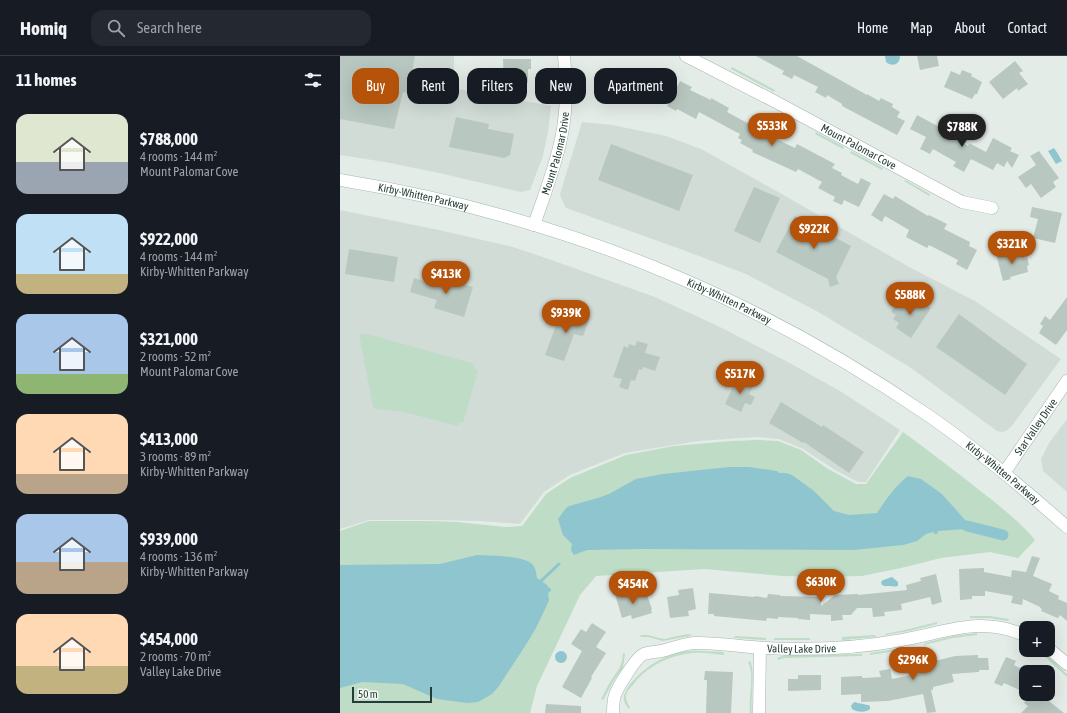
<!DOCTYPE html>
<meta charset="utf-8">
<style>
:root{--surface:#171b24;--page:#242831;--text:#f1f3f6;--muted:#9ea1a6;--line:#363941;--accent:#b45309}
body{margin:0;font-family:"Asap Condensed",sans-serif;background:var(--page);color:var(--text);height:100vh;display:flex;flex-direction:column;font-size:15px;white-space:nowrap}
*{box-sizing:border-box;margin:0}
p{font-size:13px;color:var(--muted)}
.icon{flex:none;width:22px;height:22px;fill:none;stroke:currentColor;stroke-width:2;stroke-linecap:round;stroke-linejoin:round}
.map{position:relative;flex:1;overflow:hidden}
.sheet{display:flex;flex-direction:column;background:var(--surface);width:340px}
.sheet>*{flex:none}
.banner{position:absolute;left:12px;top:12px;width:380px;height:36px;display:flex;gap:8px}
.tools{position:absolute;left:679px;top:565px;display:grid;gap:8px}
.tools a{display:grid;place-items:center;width:36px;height:36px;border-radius:8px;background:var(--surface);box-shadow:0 4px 16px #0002;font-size:20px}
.scale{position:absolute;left:12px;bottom:10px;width:80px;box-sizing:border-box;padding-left:4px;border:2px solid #243d36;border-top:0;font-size:11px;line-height:14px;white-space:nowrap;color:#243d36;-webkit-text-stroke:3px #f4f9f6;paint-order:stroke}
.price{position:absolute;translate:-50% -34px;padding:0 9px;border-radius:14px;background:var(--accent);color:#fff;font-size:13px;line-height:26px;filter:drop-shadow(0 1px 2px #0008)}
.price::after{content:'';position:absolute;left:50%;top:24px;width:12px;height:9px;margin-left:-6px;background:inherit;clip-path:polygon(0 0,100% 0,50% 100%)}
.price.on{background:#222;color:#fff}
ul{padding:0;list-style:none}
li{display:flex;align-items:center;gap:12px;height:100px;padding:0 16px}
li span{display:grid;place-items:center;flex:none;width:112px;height:80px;border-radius:12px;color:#555}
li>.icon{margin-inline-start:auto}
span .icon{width:48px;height:48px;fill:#fffc;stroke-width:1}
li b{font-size:17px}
h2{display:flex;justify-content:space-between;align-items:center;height:48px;padding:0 16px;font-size:17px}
.pill{padding:0 14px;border-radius:12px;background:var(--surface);box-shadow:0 4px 16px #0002;font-size:14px;line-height:36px}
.pill.on{background:var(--accent);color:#fff}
header{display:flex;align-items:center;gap:24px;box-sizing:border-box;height:56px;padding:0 20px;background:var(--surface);border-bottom:1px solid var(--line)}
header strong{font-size:19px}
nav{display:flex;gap:22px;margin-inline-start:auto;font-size:14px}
.search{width:280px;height:36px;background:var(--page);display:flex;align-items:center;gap:10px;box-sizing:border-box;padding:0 14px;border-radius:12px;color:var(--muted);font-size:15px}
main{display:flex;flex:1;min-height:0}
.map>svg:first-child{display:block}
.built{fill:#d2dcd7}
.green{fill:#bedcc6}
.water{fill:#8fc5ce}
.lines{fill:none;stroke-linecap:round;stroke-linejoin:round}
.stream{stroke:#8fc5ce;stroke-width:3}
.canal{stroke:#8fc5ce;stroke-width:11}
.building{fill:#b9c7c1}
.street-casing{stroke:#a7b4af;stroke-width:13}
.secondary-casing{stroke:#a3b8b0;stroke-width:13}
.street{stroke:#fff;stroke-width:12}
.secondary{stroke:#fff;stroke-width:12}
.labels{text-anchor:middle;stroke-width:3;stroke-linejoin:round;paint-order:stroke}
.street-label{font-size:11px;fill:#243d36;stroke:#f4f9f6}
</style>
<header>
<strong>Homiq</strong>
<div class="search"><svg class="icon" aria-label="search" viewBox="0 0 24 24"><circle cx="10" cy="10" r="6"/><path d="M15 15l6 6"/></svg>Search here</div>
<nav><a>Home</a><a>Map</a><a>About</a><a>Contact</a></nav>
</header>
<main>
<section class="sheet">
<h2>11 homes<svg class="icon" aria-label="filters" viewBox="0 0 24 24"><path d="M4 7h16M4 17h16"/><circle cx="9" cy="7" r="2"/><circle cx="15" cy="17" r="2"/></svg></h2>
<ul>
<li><span style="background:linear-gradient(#dfe7d0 60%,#9aa5b1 0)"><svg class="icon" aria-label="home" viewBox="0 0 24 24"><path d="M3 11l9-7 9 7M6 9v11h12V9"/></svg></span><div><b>$788,000</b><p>4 rooms · 144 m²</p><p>Mount Palomar Cove</p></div></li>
<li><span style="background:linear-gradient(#bfe0f5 75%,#c2b280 0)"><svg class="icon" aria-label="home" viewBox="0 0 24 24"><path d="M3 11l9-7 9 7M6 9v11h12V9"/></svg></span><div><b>$922,000</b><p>4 rooms · 144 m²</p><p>Kirby-Whitten Parkway</p></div></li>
<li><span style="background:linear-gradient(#a9c7e8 75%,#8fb573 0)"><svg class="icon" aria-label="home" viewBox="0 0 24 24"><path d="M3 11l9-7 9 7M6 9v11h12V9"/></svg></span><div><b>$321,000</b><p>2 rooms · 52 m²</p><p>Mount Palomar Cove</p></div></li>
<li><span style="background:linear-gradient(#ffd9b3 75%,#b9a48a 0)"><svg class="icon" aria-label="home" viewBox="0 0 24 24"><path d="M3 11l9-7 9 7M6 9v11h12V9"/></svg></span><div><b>$413,000</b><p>3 rooms · 89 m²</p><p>Kirby-Whitten Parkway</p></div></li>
<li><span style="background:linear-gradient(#a9c7e8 60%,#b9a48a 0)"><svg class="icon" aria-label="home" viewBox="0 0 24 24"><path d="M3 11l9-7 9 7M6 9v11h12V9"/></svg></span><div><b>$939,000</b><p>4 rooms · 136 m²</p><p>Kirby-Whitten Parkway</p></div></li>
<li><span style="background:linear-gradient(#ffd9b3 65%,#c2b280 0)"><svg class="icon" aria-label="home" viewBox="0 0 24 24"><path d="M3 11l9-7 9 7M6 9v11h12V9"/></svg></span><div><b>$454,000</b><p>2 rooms · 70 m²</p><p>Valley Lake Drive</p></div></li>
</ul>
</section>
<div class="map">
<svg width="727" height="657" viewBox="0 0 727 657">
<rect width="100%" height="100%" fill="#e4ece8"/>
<path class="built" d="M0,0H114V32L211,50L208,76L203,100L190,134L181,136L99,117L45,106L0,99Z
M242,66L272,69L326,80L361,93L440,137L571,212L635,245L721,303L671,371L666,375L661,376L657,375L571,312L480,257L406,218L343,194L226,152L221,142L220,138Z
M0,154L99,174L173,191L203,201L315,241L380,271L446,305L500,335L560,374L526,426H518L495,414L463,393L439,383L416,381L359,385L285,397L230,419L204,436L180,468L140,465L87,464H29L0,473Z
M727,363V436L703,415L701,403L709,387Z"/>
<path class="green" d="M392,11L435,34L434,36L391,13Z
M476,76L504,91L503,93L475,78Z
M511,95L543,112L542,114L510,97Z
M565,124L590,138L589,140L564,125Z
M22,278H27L135,308L134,312L138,314L123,367L119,366L118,370L68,357L57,355L35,353L33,351L20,283V280Z
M563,376C590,396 617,416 643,437C661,451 680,466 695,484L678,502L650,496L601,502L561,512L522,520L484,521L443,520L364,513L256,520L240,539L197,630L190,657H0V475L29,465H87L117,466L166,471L182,470L206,438L230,422L286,399L334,390L391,385L418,384L438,385L461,394L488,413L516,428H526Z
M630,560H650L669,563L668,565L649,562H630Z
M597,566V568L569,575L545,579V578L569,573Z
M637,577V579L613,582L584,589V587L613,580Z
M350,578L351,580L338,582L323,585L308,581H301L300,579H308L319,582L325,583L337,580Z
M535,579L536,581L502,584V581Z
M395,580L426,582V584L394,582Z
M434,582H470V584H434Z
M556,593V595L530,599V597Z
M694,594C705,594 719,611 727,618V621L705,601Z
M360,595L384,596V599C370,597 355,595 341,599C322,603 303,614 292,630C289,633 286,636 286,641C286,645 288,648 290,652L289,653C287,651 285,648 284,645C283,639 286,635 288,631C303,610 333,592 360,595Z
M283,597L285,598L283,612L274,624L263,644L261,643C265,636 268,629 272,623C279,613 282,610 283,597Z
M522,598V600L445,602L438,604L437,602L445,599Z
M410,605C416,616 410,643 412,657H410C408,643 415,618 408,606Z"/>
<path class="water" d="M545,0H560C560,9 552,11 546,6Z
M714,92L718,98L722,105L716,108L708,95Z
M389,411H409L437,415L439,417H446L452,419L474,435L494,455L509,459L537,457C546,444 555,430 568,420L581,423L602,438L626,465L627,470L625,473L598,475L597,478H595L593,476L586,478L577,485L563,489L514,494L302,493L247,494L234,499L231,494L232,488L223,479L218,463L226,452L229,450L258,442L269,438L296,423L323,418Z
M137,499C150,500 183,499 192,508C196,512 196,517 197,522L207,529L208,531L211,533V535L208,537L209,544L207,549L196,572L187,587L159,630L152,638L138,646L127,647L97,643L63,628L22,626L0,632V509L100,508Z
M552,521L558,526V530C555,531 549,530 545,530L542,529L541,526L543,524Z
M305,523V529L304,531H288V525L289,524Z
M215 601a6 6 0 1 1 12 0a6 6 0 1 1-12 0Z
M515,646C519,648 527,648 530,650V653C526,657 516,656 512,653L511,650L513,647Z"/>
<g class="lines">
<path class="stream" d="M201,525L219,508"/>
<path class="canal" d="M627,470L663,479"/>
</g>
<path class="building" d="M0,0H75L68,37L63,36L54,73L0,63Z
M416,0H457L527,39V38L539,45L541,42L553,48L552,51L560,56L557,61L565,65L557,79L502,50V48L487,39L486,42L475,36L478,31L454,19L452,23L442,18L444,15Z
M577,0H597L599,10L580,14Z
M163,3H191V13H188V27L164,28Z
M675,5L683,15L679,17L688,28L678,35L677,32L663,43L649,26Z
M260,12L297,16V15L307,17V13L326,17L322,39L310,36L308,44L282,38L281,44L271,43L270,47L257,45Z
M622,14L632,18L631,20L642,26L637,38H635L632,43L604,31L611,15L620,19Z
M340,25L352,31L350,34L371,44V42L389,52L387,56L398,62L421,74L422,71L432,76L430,80L455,92L457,88L495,108L492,112L502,117L501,119L518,128L521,122L531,127L519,151L504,144L502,149L493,145L495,141L478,132L482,126L458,113L456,116L412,96L413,94L400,87L402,84L398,82L400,78L398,77L359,56L356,63L337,53L336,55L327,50Z
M577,59L603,73L602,76L628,90L629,87L646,96L653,82L672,92L670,95L679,99L672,112L667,105L664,111L657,107L653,114L631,103L624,116L613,110L616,106L593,93L590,98L580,93L586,81L570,73Z
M116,61L149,68L148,73L174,78L170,99L164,102L109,91Z
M271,88L353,119L339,155L258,124Z
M699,95L719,122L713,126L716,131L701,142L691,128L686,132L678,121L696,109L690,100Z
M414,131L440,142L420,187L394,175Z
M544,138L553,143L555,140L588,160L589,159L607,168L604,173L630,186L629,190L637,194L627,214L616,208L618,204L589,189L587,192L566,181L569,174L545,160L542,166L531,159Z
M692,151L722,157L715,187L693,182L698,163L690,161Z
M455,160L511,190L496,221L499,228L490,231L488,223L436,196Z
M9,193L58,201L54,226L5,218Z
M667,196L668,200L683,196L684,202L687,201L689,209L687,210L688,216L670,221L671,223L663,225L656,198Z
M113,221L121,223L120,227L133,231L124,261L94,252L97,244L70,236L74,222L100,230L102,223L111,225Z
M727,241V274L716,289L699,277L703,270L700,268L705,260L710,264Z
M566,242L573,245L575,242L591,252L571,282L556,272L559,267L553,263L556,259L551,256L557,246L562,249Z
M222,253L250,262L243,280L234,278L224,305L205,299Z
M619,258L687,308L665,339L596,291Z
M297,285L308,288L305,297L320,301L315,315L303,311L302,314L299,313L295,325L291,324L288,334L279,331L282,323L273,321L284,290L288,292L289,288L295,290Z
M398,320L414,328L409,338L415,341L411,349L405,347L401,356L385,348Z
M441,346L482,371L483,369L524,396L509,417L464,386L463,387L429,367Z
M692,500L700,502L693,520L712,528L709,535L719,540L718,543L727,547V565L720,559L718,562L713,560L701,555L702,553L700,552V551L683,543L682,549L671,547L673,540L645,535V540H632V543L620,544L619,513L644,512V516L671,521L672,514L686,516Z
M596,518L602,546L592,549L590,541L561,548L562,554L544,556L545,560L533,561L532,552H517L511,559H502L503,564L491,565V559L470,558V564L458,563V562L438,561V563L427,562L426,565L374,560V558H368L369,537L415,541V540L427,542L428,538L440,539V540L481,541V550L495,539L518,538V539L567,534L566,529L581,525L580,522Z
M353,532L356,553L348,555L349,560L330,562L327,541L339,539L338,534Z
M287,534L288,539L295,542L307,539L312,553L311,554L312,557L292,563L291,559L282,562L275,538Z
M252,567L266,576L256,591L266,597L251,621L252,622L241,642L222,631L242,595L231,588L241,573L246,576Z
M638,599V602H648L649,614H639V616L612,618L614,626L593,631V634H591L596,656L587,657L583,638L548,645L521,646V638L501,639V621L522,620V622L541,621L539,615L550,613L552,623L581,617L579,609L615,600Z
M666,601L676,605L674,609L686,615V637L664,627L662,630L654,627Z
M365,615L393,616L391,657H366L367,624H364Z
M458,619H481V634L448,635V623H458Z
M691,638H708L705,642L724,657H681L688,650L684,647Z
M206,648L241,650V657H205Z"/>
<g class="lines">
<g class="street-casing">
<g id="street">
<path id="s1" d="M346,0L434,45L622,146L652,152"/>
<path id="s2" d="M194,169C204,140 215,112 221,83C227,56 227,28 224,0"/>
<path id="s3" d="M664,417L727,325"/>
<path d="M708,592L727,608"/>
<path id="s4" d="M273,657C273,651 273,645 275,639C278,631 296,601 304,598C310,596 316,596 322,595C333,592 343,588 354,587C377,586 401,591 424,592C468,594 513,593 556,585C603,578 639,558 686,580"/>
<path d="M419,657L420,592"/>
</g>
</g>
<g class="secondary-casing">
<g id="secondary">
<path id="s5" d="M0,124C115,143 228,174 335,220C423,257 507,304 586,358C636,392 682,431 727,471"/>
</g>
</g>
<use href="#street" class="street"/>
<use href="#secondary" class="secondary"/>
</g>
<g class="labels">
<g class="street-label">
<text dy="4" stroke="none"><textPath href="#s1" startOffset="195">Mount Palomar Cove</textPath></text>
<text dy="4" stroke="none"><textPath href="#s2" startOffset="75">Mount Palomar Drive</textPath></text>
<text dy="4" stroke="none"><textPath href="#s5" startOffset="85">Kirby-Whitten Parkway</textPath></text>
<text dy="4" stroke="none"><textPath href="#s5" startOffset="409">Kirby-Whitten Parkway</textPath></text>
<text dy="4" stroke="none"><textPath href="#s3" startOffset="56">Star Valley Drive</textPath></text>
<text dy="4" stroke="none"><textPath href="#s5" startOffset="733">Kirby-Whitten Parkway</textPath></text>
<text dy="4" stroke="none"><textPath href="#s4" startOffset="228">Valley Lake Drive</textPath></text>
</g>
</g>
</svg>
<div class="tools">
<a>+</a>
<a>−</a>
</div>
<div class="scale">50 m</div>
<b class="price" style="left:432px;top:91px">$533K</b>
<b class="price on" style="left:622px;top:92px">$788K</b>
<b class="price" style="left:474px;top:194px">$922K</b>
<b class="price" style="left:672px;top:209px">$321K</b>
<b class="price" style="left:106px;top:239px">$413K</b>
<b class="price" style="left:570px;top:260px">$588K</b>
<b class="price" style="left:226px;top:278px">$939K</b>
<b class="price" style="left:400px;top:339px">$517K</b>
<b class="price" style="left:481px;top:547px">$630K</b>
<b class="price" style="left:293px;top:549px">$454K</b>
<b class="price" style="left:573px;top:625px">$296K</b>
<div class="banner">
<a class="pill on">Buy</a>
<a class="pill">Rent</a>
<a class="pill">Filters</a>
<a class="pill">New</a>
<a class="pill">Apartment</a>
</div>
</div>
</main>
